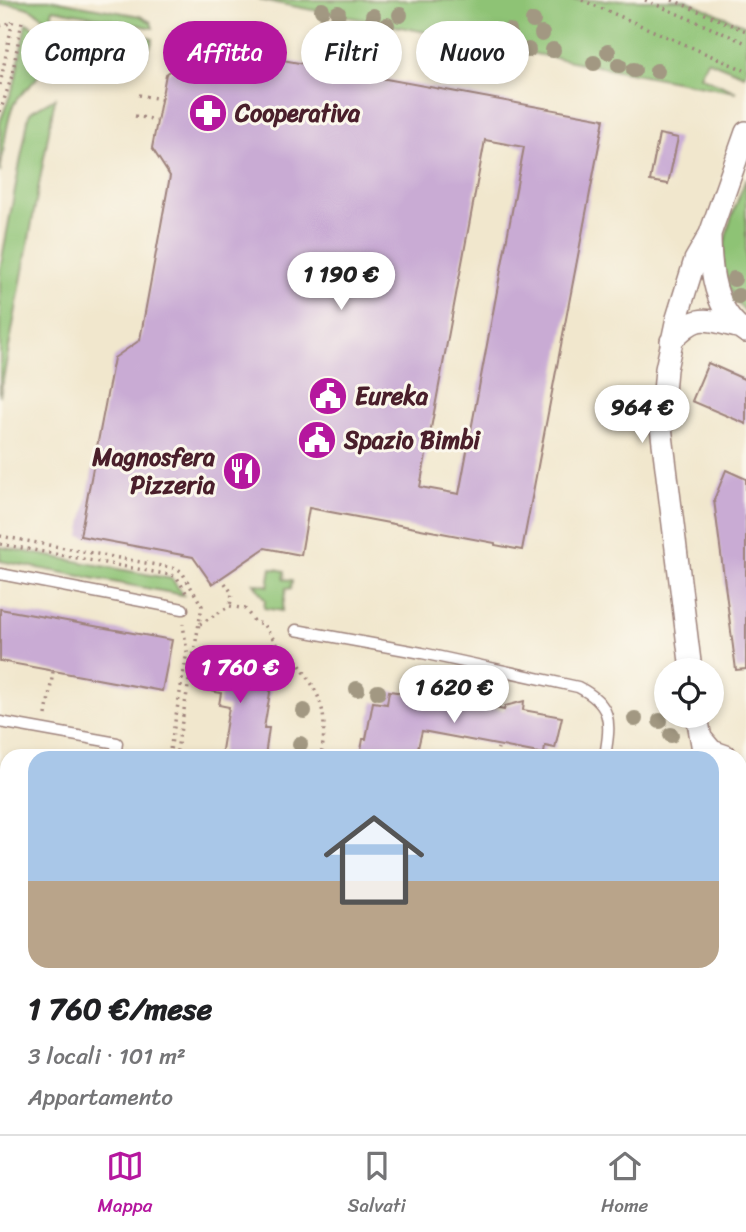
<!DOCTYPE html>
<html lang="it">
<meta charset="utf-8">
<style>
:root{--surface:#fff;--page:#f6f6f6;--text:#202124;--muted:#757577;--line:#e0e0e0;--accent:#b5179e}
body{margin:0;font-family:Sriracha,sans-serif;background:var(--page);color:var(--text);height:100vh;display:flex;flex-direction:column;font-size:26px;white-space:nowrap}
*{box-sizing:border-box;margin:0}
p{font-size:23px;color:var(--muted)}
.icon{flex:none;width:38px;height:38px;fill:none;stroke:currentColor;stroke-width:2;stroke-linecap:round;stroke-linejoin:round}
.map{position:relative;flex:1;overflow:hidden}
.drawer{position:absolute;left:0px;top:749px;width:747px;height:385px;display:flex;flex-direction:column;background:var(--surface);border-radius:21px 21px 0 0;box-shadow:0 4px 10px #0003}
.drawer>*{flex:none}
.guide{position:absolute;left:21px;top:21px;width:705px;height:63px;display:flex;gap:14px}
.controls{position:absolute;left:654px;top:658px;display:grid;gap:14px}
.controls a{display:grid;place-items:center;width:70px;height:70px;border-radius:50%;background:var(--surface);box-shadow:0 4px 10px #0003;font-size:35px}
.price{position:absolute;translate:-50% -60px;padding:0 16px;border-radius:24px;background:#fff;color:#222;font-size:23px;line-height:46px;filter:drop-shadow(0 2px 4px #0008)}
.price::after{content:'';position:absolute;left:50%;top:42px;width:21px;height:16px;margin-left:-10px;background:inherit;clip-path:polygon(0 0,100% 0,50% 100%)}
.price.current{background:var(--accent);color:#fff}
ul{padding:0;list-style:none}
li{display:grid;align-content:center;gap:14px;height:371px;padding:0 28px}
li span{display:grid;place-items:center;height:217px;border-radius:21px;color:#555}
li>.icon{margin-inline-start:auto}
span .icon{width:126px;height:126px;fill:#fffc;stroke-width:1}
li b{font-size:30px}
.tag{padding:0 24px;border-radius:32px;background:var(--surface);box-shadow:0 4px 10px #0003;font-size:24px;line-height:63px}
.tag.current{background:var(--accent);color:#fff}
.tabs{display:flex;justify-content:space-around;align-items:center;height:98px;border-top:2px solid var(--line);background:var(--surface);font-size:19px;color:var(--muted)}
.tabs a{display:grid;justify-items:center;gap:4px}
.tabs .current{color:var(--accent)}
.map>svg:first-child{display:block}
.green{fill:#8ec374;stroke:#6c7150;stroke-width:2}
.building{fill:#c9abd4;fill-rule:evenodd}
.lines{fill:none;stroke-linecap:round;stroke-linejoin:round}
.service-casing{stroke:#9e837c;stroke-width:13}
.minor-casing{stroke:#9e837c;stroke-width:24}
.path{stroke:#9e837c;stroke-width:3.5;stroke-dasharray:2 5;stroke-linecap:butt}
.service{stroke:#fff;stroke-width:10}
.minor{stroke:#fff;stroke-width:21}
.tree{fill:#a29882}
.labels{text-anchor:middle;stroke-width:6;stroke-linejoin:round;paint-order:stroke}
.poi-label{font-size:24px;font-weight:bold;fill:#4a1f2b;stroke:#fbf7ec;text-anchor:start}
</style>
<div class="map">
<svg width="746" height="1134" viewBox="0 0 746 1134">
<rect width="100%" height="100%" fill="#fbf7ec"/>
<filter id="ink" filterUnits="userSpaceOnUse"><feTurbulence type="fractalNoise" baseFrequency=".0143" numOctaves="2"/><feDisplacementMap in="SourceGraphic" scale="14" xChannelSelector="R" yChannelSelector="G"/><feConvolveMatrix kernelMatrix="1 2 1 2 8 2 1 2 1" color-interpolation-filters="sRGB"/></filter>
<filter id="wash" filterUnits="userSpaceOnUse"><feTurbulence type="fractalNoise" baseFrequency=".00686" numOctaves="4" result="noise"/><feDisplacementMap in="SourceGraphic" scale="28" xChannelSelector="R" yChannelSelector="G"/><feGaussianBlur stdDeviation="1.57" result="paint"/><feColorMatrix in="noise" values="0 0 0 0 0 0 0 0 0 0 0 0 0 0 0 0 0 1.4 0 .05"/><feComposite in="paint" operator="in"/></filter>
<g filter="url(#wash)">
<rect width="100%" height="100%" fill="#f1e7cd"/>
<path class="green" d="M0,0H53L140,16L151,22L153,28L53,9L51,18L153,39L146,58L141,57L137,60L97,52L75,60C58,32 41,0 0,5Z
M259,0H686L746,26V71L744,75L707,60L700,76L736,92C577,64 418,29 259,0Z
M26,23C46,32 48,62 36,79C29,88 19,94 14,104C6,120 3,155 0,173V122L15,82Z
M55,98L0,396V269L29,115L32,111Z
M746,178V313C705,268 729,226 746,178Z
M0,547L172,579L183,595L0,561Z
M271,568L285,571L284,579L292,580L291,589L286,588L282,611L264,608L265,600L254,583L268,586Z"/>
<g id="blocks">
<path class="building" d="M195,44L604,119L522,550L495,545V543L309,508L301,555L265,548L212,584L193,557L80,536L114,358L140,340L170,176L152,148L166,74L193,56ZM485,140L524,147L459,494L420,487Z
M659,134L678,138L668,184L650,181Z
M708,363L746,380V424L692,401Z
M726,470L746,479V669L736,670L714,500Z
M0,609L172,640L162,691L0,661Z
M213,657L256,664L254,672L262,673L260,685L271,687L264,728H269L265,756H221L229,707L219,705L221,693L200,689L204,665L212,666Z
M466,690L465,699L472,700V703L504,710L505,706L524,701L523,710L562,717L555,748L545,746L544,754L422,731L416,756H360L363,739H366L373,702L387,704L389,691L446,699L447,695Z"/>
</g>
</g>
<g filter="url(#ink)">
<use href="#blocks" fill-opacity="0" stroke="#9e837c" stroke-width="2"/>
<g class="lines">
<g class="service-casing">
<path id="service" d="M0,574L183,609
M296,630L422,653L578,687C612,704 611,721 605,756
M0,722L117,743L115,756
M0,777L7,778
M535,1134L537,1127"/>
</g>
<g class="minor-casing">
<path id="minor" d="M710,234C710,269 714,312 746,332
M671,341C697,314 702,318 737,327
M691,670L661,427L666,369L677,318L695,260L710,234L746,132
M697,716L704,756
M701,738L712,751L726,756
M740,791L746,776
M595,1134L598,1127"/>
</g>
<path class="path" d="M582,0L744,70
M645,0L746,43
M672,0L746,31
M0,26L13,22
M0,85L13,19
M139,95L161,99
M0,112L12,76L22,21
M135,116L157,120
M0,536L178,569L182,572L202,606L176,756
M0,544L176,576L188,596
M225,583L232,593L230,606
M200,624L230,606L245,609L255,622L263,624L281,650L290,651C318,692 330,705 321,756
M46,715L53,672
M169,756L187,652L183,624
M496,756L498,748
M154,1127L155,1134
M161,1127V1134
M55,1134L76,1127
M79,1134L99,1127"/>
<use href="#service" class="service"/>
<use href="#minor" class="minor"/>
</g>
<g class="tree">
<circle cx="322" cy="10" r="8"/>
<circle cx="338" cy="13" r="8"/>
<circle cx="400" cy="15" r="8"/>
<circle cx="373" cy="16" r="8"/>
<circle cx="533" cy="21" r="8"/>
<circle cx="387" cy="25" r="8"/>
<circle cx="509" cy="31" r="8"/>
<circle cx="480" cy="32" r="8"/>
<circle cx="542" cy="34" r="8"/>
<circle cx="496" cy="44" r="8"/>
<circle cx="528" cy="50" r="8"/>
<circle cx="553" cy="50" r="8"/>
<circle cx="608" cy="52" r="8"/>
<circle cx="594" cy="63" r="8"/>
<circle cx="619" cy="65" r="8"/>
<circle cx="634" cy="70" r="8"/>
<circle cx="657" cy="71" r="8"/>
<circle cx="734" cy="279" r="8"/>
<circle cx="738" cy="296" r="8"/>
<circle cx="357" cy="689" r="8"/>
<circle cx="378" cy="692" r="8"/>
<circle cx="304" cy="711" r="8"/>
<circle cx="635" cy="719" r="8"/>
<circle cx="660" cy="721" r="8"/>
<circle cx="671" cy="735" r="8"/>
<circle cx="300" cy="744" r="8"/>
</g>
</g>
<defs>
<g id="pharmacy-disc" transform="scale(2.0125)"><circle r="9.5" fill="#b5179e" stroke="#fbf7ec"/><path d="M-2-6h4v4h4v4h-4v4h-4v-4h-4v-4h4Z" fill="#fff"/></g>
<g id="civic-disc" transform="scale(2.0125)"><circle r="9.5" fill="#b5179e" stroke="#fbf7ec"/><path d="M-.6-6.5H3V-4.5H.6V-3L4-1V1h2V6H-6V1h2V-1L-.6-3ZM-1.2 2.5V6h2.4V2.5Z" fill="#fff"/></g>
<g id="restaurant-disc" transform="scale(2.0125)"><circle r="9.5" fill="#b5179e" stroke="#fbf7ec"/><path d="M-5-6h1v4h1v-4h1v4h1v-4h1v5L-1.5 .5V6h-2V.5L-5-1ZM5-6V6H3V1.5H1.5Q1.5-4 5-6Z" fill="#fff"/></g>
</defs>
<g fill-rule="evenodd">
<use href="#pharmacy-disc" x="208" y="113"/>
<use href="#civic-disc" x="328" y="396"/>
<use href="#civic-disc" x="317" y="440"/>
<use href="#restaurant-disc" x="242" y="471"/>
</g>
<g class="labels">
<g class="poi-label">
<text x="235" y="121">Cooperativa</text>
<text x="355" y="404">Eureka</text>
<text x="344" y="448">Spazio Bimbi</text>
<text x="215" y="465" text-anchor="end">Magnosfera<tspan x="215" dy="28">Pizzeria</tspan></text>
</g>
</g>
</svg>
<div class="controls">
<a><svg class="icon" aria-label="locate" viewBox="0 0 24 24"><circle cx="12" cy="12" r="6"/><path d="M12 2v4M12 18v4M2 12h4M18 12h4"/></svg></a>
</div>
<b class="price" style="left:341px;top:312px">1 190 €</b>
<b class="price" style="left:642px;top:445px">964 €</b>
<b class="price current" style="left:240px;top:705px">1 760 €</b>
<b class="price" style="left:454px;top:725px">1 620 €</b>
<div class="guide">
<a class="tag">Compra</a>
<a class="tag current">Affitta</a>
<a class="tag">Filtri</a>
<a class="tag">Nuovo</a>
</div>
<section class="drawer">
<ul>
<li><span style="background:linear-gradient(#a9c7e8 60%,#b9a48a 0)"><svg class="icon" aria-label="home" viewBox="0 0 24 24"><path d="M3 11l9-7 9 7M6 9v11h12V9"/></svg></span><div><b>1 760 €/mese</b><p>3 locali · 101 m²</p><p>Appartamento</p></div></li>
</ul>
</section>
</div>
<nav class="tabs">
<a class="current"><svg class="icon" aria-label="map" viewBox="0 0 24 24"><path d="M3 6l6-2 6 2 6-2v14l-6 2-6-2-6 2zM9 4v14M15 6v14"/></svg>Mappa</a>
<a><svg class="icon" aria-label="saved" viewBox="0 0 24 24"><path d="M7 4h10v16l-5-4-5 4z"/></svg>Salvati</a>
<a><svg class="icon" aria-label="home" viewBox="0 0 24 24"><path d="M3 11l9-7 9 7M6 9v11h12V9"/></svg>Home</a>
</nav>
